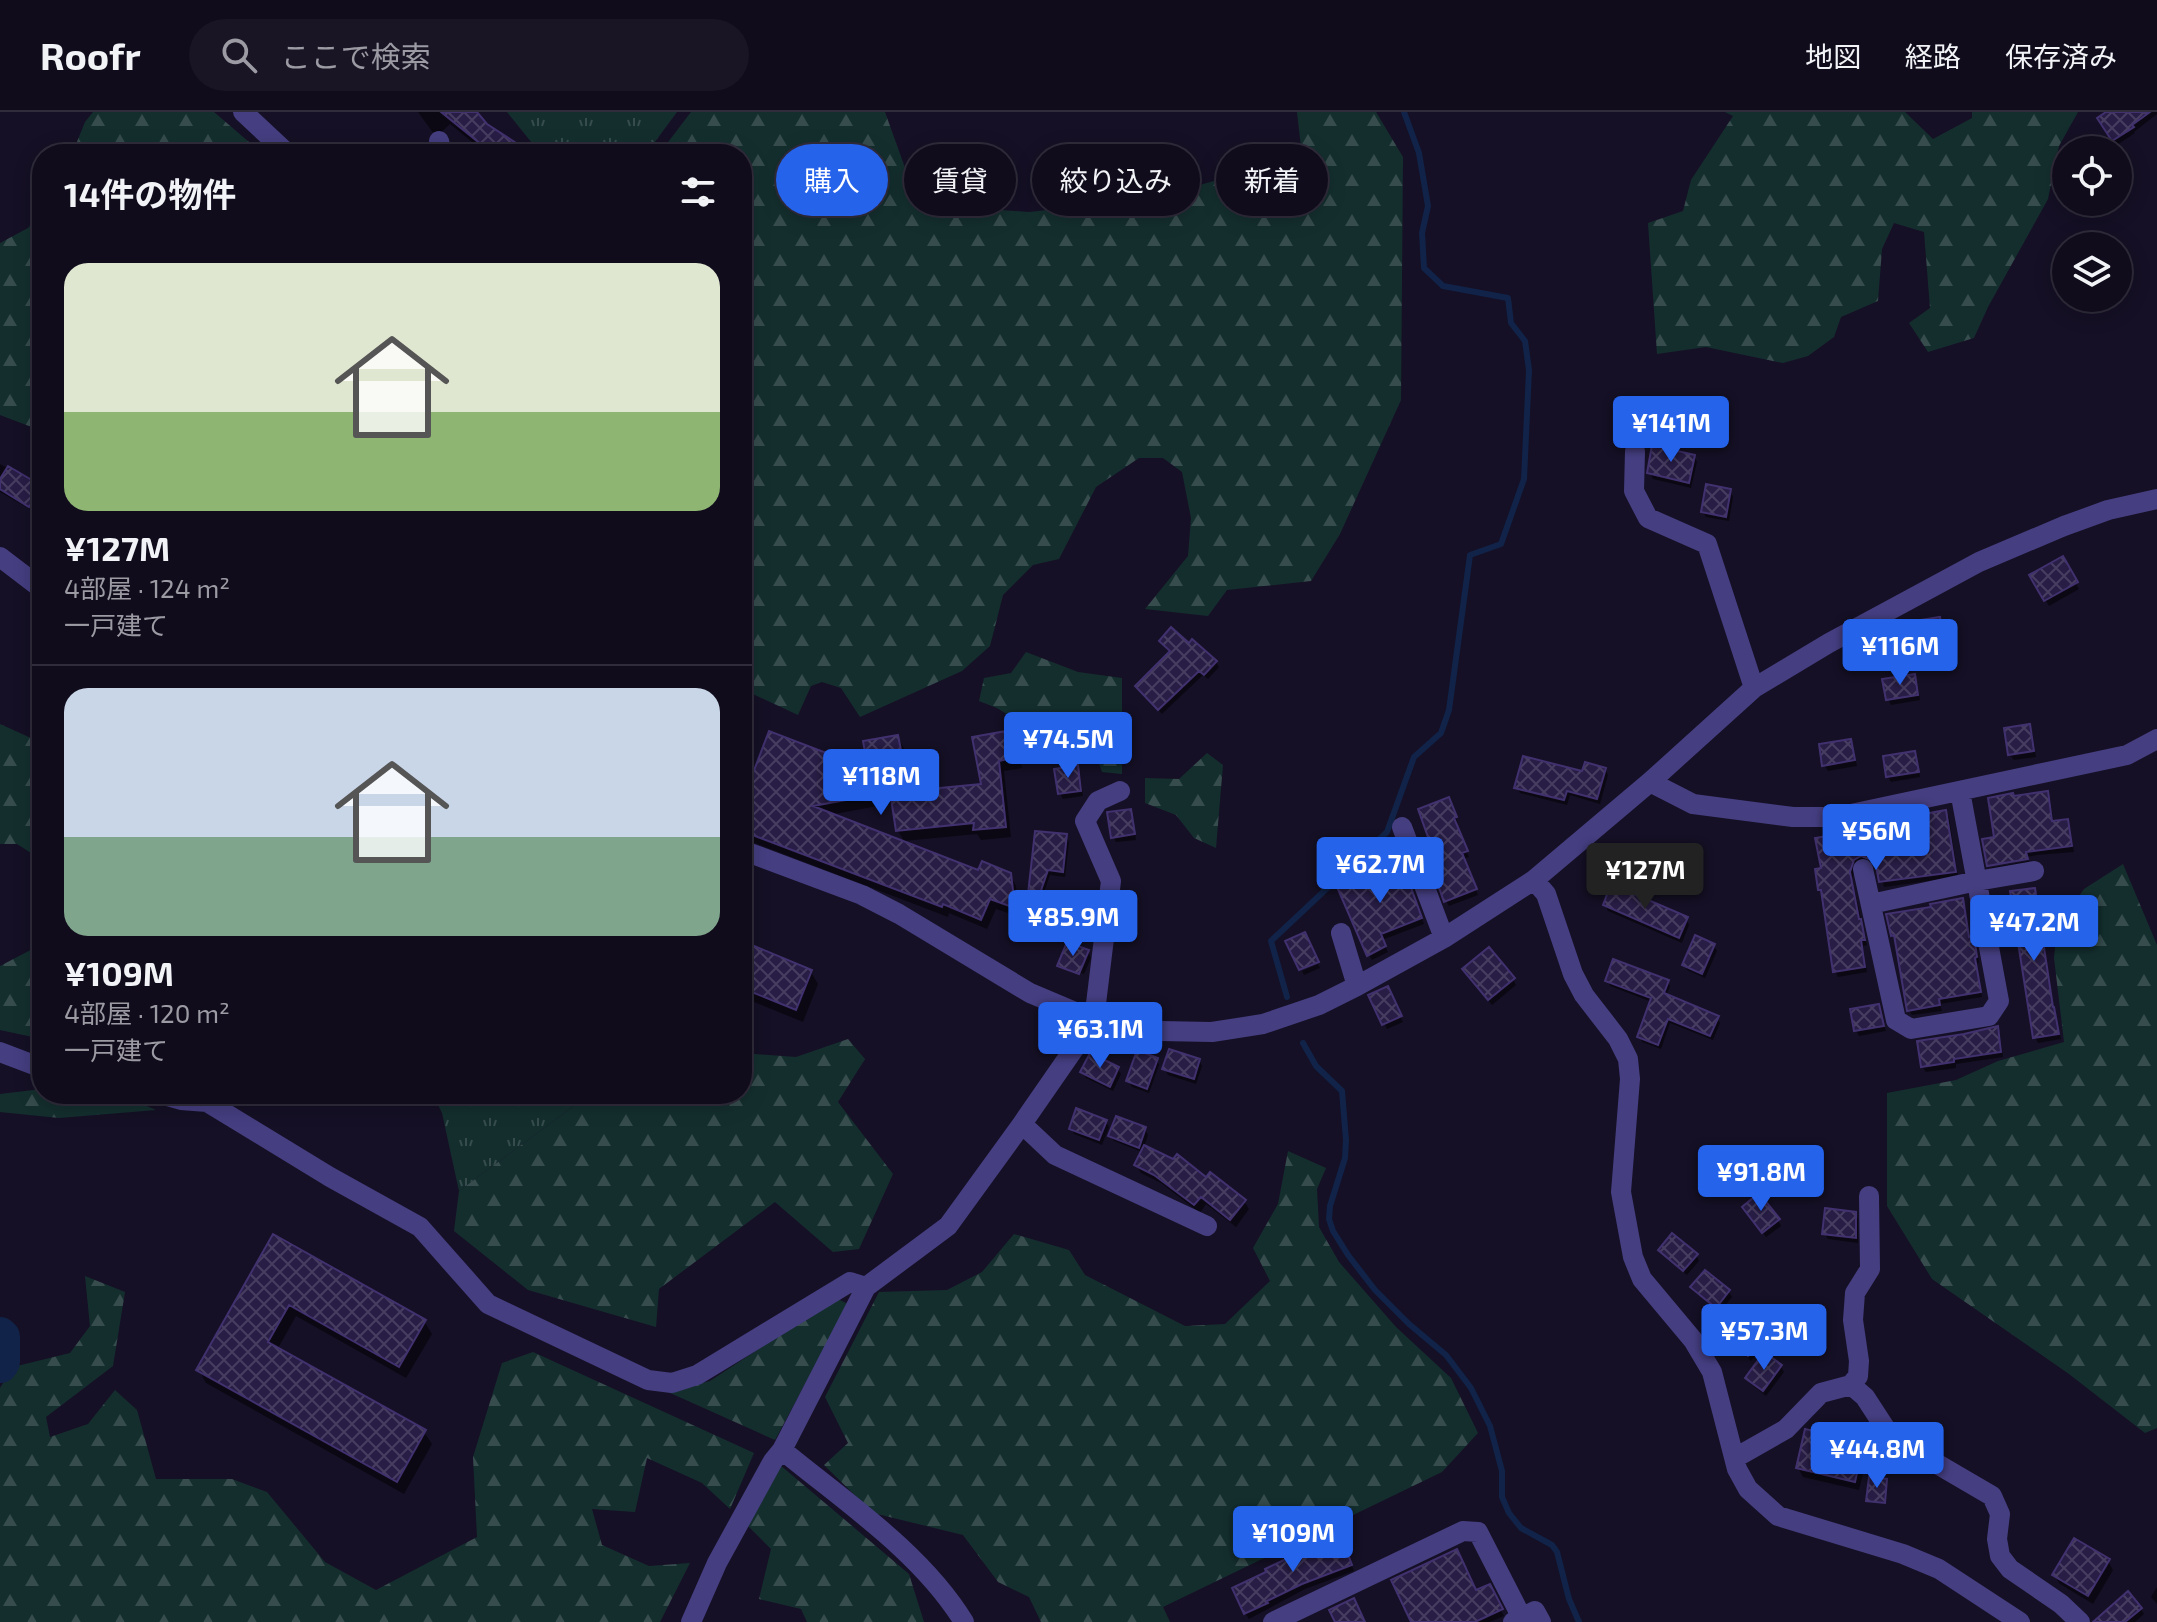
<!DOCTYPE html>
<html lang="ja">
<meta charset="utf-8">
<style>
:root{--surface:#100c1c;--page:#191525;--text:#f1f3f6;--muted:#9c9ba3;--line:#302c3b;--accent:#2563eb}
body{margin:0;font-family:"Exo 2","Noto Sans JP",sans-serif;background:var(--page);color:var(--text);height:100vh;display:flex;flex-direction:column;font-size:30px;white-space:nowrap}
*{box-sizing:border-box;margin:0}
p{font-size:26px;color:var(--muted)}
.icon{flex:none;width:44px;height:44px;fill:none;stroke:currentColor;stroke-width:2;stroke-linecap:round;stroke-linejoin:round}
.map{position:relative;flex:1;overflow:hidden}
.panel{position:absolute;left:32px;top:32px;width:720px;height:960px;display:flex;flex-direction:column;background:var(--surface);border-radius:32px;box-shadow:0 4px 20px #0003,0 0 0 2px var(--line)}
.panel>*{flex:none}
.hud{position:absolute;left:776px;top:32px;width:760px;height:72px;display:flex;gap:16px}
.fabs{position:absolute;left:2052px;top:24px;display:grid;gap:16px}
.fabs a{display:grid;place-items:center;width:80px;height:80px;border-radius:50%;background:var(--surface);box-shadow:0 4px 20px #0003,0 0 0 2px var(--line);font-size:40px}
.price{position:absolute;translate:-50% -68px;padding:0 18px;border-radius:8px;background:var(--accent);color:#fff;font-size:26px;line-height:52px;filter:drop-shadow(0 2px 4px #0008)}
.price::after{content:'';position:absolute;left:50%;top:48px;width:24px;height:18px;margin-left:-12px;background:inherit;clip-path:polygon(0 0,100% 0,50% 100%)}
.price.current{background:#222;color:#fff}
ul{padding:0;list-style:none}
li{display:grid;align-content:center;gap:16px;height:424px;padding:0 32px}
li+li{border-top:2px solid var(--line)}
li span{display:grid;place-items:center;height:248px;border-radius:24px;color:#555}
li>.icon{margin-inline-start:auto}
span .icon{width:144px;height:144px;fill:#fffc;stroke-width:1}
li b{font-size:34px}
h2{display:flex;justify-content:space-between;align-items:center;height:96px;padding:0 32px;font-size:34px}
.tag{padding:0 28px;border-radius:36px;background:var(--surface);box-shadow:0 4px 20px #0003,0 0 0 2px var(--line);font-size:28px;line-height:72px}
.tag.current{background:var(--accent);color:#fff}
header{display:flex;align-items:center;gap:48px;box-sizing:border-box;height:112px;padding:0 40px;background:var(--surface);border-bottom:2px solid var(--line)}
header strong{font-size:38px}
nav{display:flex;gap:44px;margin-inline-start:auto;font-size:28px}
.search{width:560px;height:72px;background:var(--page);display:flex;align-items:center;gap:20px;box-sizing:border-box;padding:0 28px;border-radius:44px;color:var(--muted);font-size:30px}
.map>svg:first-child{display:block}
.grass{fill:url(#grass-tufts)}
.forest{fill:url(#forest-firs)}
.shadow{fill:#0007}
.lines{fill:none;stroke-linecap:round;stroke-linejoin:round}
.stream{stroke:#112348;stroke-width:6}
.river{stroke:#112348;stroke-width:36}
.building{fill:url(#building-cross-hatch);stroke:#41316f;stroke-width:2}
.minor{stroke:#453e81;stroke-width:20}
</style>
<header>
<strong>Roofr</strong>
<div class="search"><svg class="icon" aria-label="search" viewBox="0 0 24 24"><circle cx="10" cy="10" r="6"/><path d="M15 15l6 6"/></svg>ここで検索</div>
<nav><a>地図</a><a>経路</a><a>保存済み</a></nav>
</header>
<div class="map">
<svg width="2157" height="1510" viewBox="0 0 2157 1510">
<defs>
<pattern id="grass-tufts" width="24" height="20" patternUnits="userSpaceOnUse" patternTransform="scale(2)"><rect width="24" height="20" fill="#142e2e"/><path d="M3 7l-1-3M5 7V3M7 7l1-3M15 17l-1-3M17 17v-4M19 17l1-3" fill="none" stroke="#364c4d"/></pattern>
<pattern id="forest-firs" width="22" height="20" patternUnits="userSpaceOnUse" patternTransform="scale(2)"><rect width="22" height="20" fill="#142e2e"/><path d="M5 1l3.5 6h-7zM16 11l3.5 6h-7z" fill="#364c4d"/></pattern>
<pattern id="building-cross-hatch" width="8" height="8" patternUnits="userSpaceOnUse" patternTransform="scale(2)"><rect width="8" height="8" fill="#281d45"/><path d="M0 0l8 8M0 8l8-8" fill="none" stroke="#473d61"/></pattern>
</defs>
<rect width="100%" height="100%" fill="#151025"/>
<path class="grass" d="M507,0H677L646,42H543L540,41Z
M433,982H590L459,1079L442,1001Z"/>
<path class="forest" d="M93,0H214L263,42H72L85,10Z
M691,0H885L918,92L1029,100L1154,86L1302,44L1297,0H1376L1403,45L1401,288L1340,422L1311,469L1227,478L1208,504L1145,497L1188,444L1191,406L1182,360L1163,346H1139L1096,375L1059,447L1033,453L1003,483L990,534L962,559L860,605L841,576L822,570L811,574L798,603L742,577V42H659Z
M1725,0H1905L1933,27L1972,6V0H2078L2059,34L2048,87L1988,195L1974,226L1928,240L1909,211L1930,196L1924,120L1894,111L1882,137L1878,189L1841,205L1834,225L1808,244L1783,251L1706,235L1657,242L1648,111L1683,99L1691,68L1733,4Z
M42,100V319L0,303V131L28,116Z
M1026,540L1078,560L1122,566V662L1102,660L1092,631L1059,614L1023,612L997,596L979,589L984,566L1011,561Z
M0,612L42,631V748L17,732H0Z
M1207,641L1223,653L1216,736L1194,726L1176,703L1145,691V666L1179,667Z
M2123,752L2157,833V1316L2145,1321L2069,1262L1932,1167L1887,1094V981L1956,968L1998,949L2064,930L2054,846L2057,815L2084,777Z
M42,832V927L0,918V854Z
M848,927L865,947L838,990L893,1062L859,1137L833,1140L775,1090L659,1177L656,1215L528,1178L454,1119L459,1079L590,982H742V941L796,945Z
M42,977V982C77,982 124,983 156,998L59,1006L0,1000V982Z
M1288,1039L1326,1056L1317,1077L1319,1115L1339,1150L1396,1215L1451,1266L1478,1321L1442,1360L1163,1495L1170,1510H1041L1029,1485L998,1470L963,1423L873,1401L824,1353L848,1331L825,1285L879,1180L947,1178L982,1160L1014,1122L1069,1138L1085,1163L1185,1214L1225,1212L1270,1169L1253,1136L1278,1092Z
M85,1164L125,1180L113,1254L46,1305L50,1325L88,1312L115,1278L137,1298L156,1367H232L267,1380L325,1450L376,1478L477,1425L473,1345L502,1251L533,1240L754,1341L730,1397L702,1371L647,1346L635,1400L592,1397L602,1433L649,1454L690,1451L660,1510H0V1276L13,1255L70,1241L90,1214Z
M836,1186L848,1192L775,1328L668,1280L710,1269Z
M780,1353L909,1462L924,1510H807L801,1497L759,1487L771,1437L748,1414Z"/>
<path class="shadow" d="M418,0H474L486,14L529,42H487L450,12L435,26L434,22Z
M2109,0H2157V2L2134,20L2135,21L2117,33L2099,7Z
M1694,344L1697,350L1691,376L1653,367L1650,361Z
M0,352L40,375L42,383L33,399L0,380Z
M1730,379L1733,385L1729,409L1706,405L1703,400Z
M2062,447L2079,477L2049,494L2032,464Z
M1939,507L1942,513L1946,538L1924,541L1920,536Z
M1161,529L1189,534L1216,550L1219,555L1208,567L1203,563L1162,602L1137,574L1172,541Z
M1914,564L1917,569L1920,588L1891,593L1888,587Z
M2029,614L2032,620L2036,645L2014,648L2010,643Z
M1011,620L1017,631L1022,656L1004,659L1011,725L981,728L977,722L904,729L898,719L894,691L829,703L979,760L1010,763L1016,774L1020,805L996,797L987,817L949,801L948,805L742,726V695L871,660L897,625L904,636L912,680L984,673Z
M1850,629L1853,635L1857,654L1828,659L1824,653Z
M1914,641L1917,646L1920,665L1891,670L1888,665Z
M1077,655L1080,661L1083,684L1063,687L1060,681Z
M1605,657L1608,663L1600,692L1570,683L1567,693L1520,681L1517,675Z
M2047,681L2050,687L2054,711L2067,709L2070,714L2074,740L2037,743L1989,752L1996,727L2014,686Z
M1451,693L1458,711L1456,712L1469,745L1464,747L1478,783L1449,794L1446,789V768Z
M1130,699L1133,705L1136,728L1116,730L1113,725Z
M1945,700L1949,705L1958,765L1884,775L1878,753L1865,749L1856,754L1852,767L1867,833L1863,834L1867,860L1838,865L1835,859L1823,783L1820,778L1872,719Z
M1037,721L1066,724L1069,730L1065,765L1050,763L1035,806H1031L1028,800Z
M2029,749V752L1992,759L1990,756Z
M1404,759L1424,812L1382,828L1388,840L1372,848L1369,843L1357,771Z
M2034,778L2037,783L2054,899L2061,927L2038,931L2035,925Z
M1962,789L1965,794L1970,827L1973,826L1976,832L1979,851H1977L1982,885L1940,892L1942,899L1912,903L1909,898L1896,828L1893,823Z
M1605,793L1686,807L1689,813L1682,831L1608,799Z
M742,831L811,860L818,872L803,910L742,885Z
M1714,834L1717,839L1705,866L1687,858L1684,853Z
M1088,840L1091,846L1084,862L1061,853V857L1059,854Z
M1318,852L1320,856L1304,863L1302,859Z
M1468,863L1513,867L1516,873L1492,893Z
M1608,869H1667L1670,874L1666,884L1717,906L1720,911L1713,928L1670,911L1661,937L1642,930L1640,925L1652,890L1610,874Z
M1390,882L1403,910L1387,917L1371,884Z
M1878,895L1886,919L1859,924L1856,918Z
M1997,916L2000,922L2003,945L1956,952V956L1926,960L1922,954Z
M1156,947L1159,953L1149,981L1132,975L1128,969Z
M1199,948L1202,954L1196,972L1168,963L1165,957Z
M1118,957L1121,962L1113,979L1086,966L1083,960Z
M1106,1010L1109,1015L1102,1033L1074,1022L1071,1016Z
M1145,1017L1148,1023L1144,1035L1244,1089L1249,1097L1236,1115L1206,1092L1200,1101L1161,1071L1141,1061L1136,1053L1142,1040L1114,1029L1110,1024Z
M1747,1101L1778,1108L1781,1114L1766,1125Z
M1855,1101L1858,1107V1131L1828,1127L1824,1121Z
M274,1125L424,1209L432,1222L406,1266L296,1204L277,1238L424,1320L432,1332L404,1382L206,1271L199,1258Z
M1661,1138L1696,1143L1699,1149L1687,1163L1664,1144Z
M1693,1175L1729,1180L1732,1185L1720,1200L1696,1180Z
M1725,1224L1760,1229L1763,1234L1751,1249L1728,1229Z
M1781,1255L1784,1260L1766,1284L1751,1272L1747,1266Z
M1863,1333L1868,1342L1859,1378L1803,1365L1798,1356Z
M1343,1432L1354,1459L1305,1477L1249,1507L1245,1501Z
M2108,1449L2113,1458L2093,1492L2060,1472L2054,1463Z
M1489,1475L1504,1504L1490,1510H1410Z
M2157,1475V1492L2151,1485Z
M2141,1497L2144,1502L2135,1510H2096Z"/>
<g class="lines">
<path class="stream" d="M1287,885L1271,829L1387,720L1414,645L1441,621L1449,598L1470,443L1501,432L1524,367L1529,258L1525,229L1511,211L1508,186L1443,174L1424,156L1422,121L1428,94L1419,41L1404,0
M1303,931L1316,954L1342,979L1346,1028L1345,1046L1330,1094L1329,1107L1333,1119L1348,1143L1375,1178L1409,1212L1446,1243L1471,1276L1490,1314L1502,1359V1385L1509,1401L1521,1416L1552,1433L1557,1440L1569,1487L1579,1510"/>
<path class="river" d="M0,1223L2,1225V1250L0,1253"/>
</g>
<path class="building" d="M441,0H477L487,12L533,42H493Z
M2106,0H2150L2132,13L2134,15L2112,29L2097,6Z
M1652,333L1695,343L1689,371L1647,361Z
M8,354L42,374L29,395L0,377V367Z
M1706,372L1731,377L1726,405L1701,400Z
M2063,444L2078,470L2044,489L2029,463Z
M1940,505L1944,533L1918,536L1914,509Z
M1171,515L1189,531L1192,527L1217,549L1204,563L1199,559L1158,598L1135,574L1170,539L1159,529Z
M1915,562L1918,583L1886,588L1882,567Z
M2030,612L2034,639L2008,643L2004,616Z
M1012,618L1017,645L999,649L1006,715L973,718L974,711L896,719L890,680L813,694L978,758L982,749L1011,761L1015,796L990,787L981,808L943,792L942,795L742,719V690L769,619L868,657L863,629L898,623L909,679L981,672L972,625Z
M1851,627L1855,648L1822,654L1819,632Z
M1915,639L1919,660L1886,665L1883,644Z
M1523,644L1582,659L1585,650L1606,656L1597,687L1567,679L1564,688L1514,676Z
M1078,653L1081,679L1058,682L1054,657Z
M2048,679L2052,709L2068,707L2072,734L2026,740L2028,747L1987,754L1982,727L1994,725L1988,686L2013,681L2014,684Z
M1449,685L1457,705L1454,706L1468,739L1462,741L1477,777L1444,790L1437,770L1443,767L1418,697Z
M1131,697L1135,722L1111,726L1107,700Z
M1946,698L1956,760L1879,770L1876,754L1872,748L1861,744L1854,748L1850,760L1859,807H1861L1865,828H1861L1865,855L1833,860L1821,778H1818L1815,757L1821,756L1815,726L1869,717V712Z
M1035,719L1067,722L1063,760L1048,758L1033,802L1026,800Z
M1402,751L1422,806L1381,822L1386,834L1367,844L1337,775L1356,766L1358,769Z
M1611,772L1688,805L1679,826L1603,793Z
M2035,776L2053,895H2054L2059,922L2033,926L2010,779Z
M1963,786L1969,825L1974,824L1977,845L1975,846L1981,880L1939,887L1940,893L1907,899L1894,823L1891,824L1886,802L1931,795L1930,792Z
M1305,820L1319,850L1299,858L1285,829Z
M1695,823L1715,832L1702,862L1682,853Z
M742,829L812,858L796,898L742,876Z
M1067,830L1089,838L1079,862L1057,854Z
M1489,835L1515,866L1488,888L1462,857Z
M1613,847L1669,868L1664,881L1719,904L1710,924L1668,907L1658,933L1637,925L1651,886L1605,869Z
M1388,874L1402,904L1382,913L1368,883Z
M1879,892L1884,914L1854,919L1850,897Z
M1998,914L2001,940L1954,947V950L1921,955L1917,929L1964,922Z
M1169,937L1200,947L1194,967L1162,957Z
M1137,938L1158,946L1147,977L1126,969Z
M1090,941L1119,955L1110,975L1080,960Z
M1076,996L1107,1008L1099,1028L1069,1017Z
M1116,1004L1146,1015L1139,1036L1108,1024Z
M1144,1033L1173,1047L1177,1042L1206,1065L1210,1060L1246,1088L1230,1108L1201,1085L1194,1093L1154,1063L1134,1053Z
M1759,1081L1780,1107L1762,1121L1742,1095Z
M1825,1096L1856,1100V1126L1822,1122Z
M1672,1121L1698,1142L1683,1159L1658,1138Z
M273,1122L426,1208L399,1255L289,1193L268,1230L426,1318L397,1370L196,1258Z
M1705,1158L1730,1178L1716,1196L1690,1175Z
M1737,1207L1762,1227L1748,1244L1722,1224Z
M1764,1240L1782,1253L1763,1279L1745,1266Z
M1805,1317L1864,1331L1855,1370L1796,1356Z
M1869,1365L1887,1367L1885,1391L1866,1389Z
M1341,1424L1352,1453L1302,1472L1267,1489L1268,1491L1244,1502L1232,1476L1266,1460L1265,1457L1307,1437Z
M2074,1426L2110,1447L2088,1484L2052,1463Z
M1457,1437L1476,1478L1490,1472L1503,1497L1475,1510H1411L1391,1468Z
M2128,1479L2142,1496L2125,1510H2093Z
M1354,1486L1365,1510H1335L1329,1498Z"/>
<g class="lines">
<path class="minor" d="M243,0L288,42
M439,29L442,42
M1635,339L1634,379L1648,406L1707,432L1754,576
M0,445L42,477
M1650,670L1693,692L1793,705H1837L2127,643L2157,627
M1402,715L1444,826
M742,738L862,783L899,802L1030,881L1094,908L1160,919L1212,920L1263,912L1319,893L1357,874L1444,826L1534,768L1650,670L1754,576L1829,531L1979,450L2064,414L2108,398L2157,387
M1863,757L1896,908L1911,917L1989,904L1999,889L1960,679
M1534,768L1546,782L1573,862L1584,883L1618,927L1628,947L1630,967L1621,1080L1633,1145L1642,1167L1693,1228L1712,1260L1737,1357L1748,1377L1778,1404L1903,1442L1939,1457L2020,1510
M1871,792L1977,769L2034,759
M1341,821L1357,874
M0,940L42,956
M160,982L181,988L207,990L330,1065L420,1115L488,1192L648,1268L672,1271L697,1263L850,1170L866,1175
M1022,1012L1055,1043L1207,1114
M1851,1273L1865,1285L1891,1325L1992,1384L2000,1402L1997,1427L2000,1444L2010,1457L2061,1492L2080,1510
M782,1338C845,1390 921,1440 964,1510
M1735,1346L1786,1317L1821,1281L1851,1273L1858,1264L1859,1249L1853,1208L1855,1181L1870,1157L1869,1084
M691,1510L717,1451L773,1349L782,1338L866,1175L948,1114L1022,1012L1094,908L1111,769L1085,709L1098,689L1120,679
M1273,1510L1463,1419L1478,1420L1522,1506
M1513,1510L1535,1499L1541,1510"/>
</g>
</svg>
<div class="fabs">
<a><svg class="icon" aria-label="locate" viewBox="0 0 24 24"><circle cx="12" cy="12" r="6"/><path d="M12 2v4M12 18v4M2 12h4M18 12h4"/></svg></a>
<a><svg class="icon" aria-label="layers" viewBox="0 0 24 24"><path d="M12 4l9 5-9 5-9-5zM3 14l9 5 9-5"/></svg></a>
</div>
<b class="price" style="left:1671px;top:352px">¥141M</b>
<b class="price" style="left:1900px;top:575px">¥116M</b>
<b class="price" style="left:1068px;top:668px">¥74.5M</b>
<b class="price" style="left:881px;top:705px">¥118M</b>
<b class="price" style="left:1876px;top:760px">¥56M</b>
<b class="price" style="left:1380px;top:793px">¥62.7M</b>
<b class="price current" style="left:1645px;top:799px">¥127M</b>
<b class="price" style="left:1073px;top:846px">¥85.9M</b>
<b class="price" style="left:2034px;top:851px">¥47.2M</b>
<b class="price" style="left:1100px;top:958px">¥63.1M</b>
<b class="price" style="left:1761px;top:1101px">¥91.8M</b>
<b class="price" style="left:1764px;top:1260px">¥57.3M</b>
<b class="price" style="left:1877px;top:1378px">¥44.8M</b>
<b class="price" style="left:1293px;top:1462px">¥109M</b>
<div class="hud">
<a class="tag current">購入</a>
<a class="tag">賃貸</a>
<a class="tag">絞り込み</a>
<a class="tag">新着</a>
</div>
<section class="panel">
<h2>14件の物件<svg class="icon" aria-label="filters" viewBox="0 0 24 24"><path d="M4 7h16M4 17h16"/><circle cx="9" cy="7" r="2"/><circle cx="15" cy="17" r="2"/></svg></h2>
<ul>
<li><span style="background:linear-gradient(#dfe7d0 60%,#8fb573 0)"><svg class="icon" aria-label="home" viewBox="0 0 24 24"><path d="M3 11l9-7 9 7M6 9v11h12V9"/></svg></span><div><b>¥127M</b><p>4部屋 · 124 m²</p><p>一戸建て</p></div></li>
<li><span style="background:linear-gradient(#c9d6e8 60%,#7fa58c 0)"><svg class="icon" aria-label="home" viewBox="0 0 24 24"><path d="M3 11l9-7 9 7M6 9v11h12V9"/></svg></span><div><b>¥109M</b><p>4部屋 · 120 m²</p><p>一戸建て</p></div></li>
</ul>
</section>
</div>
